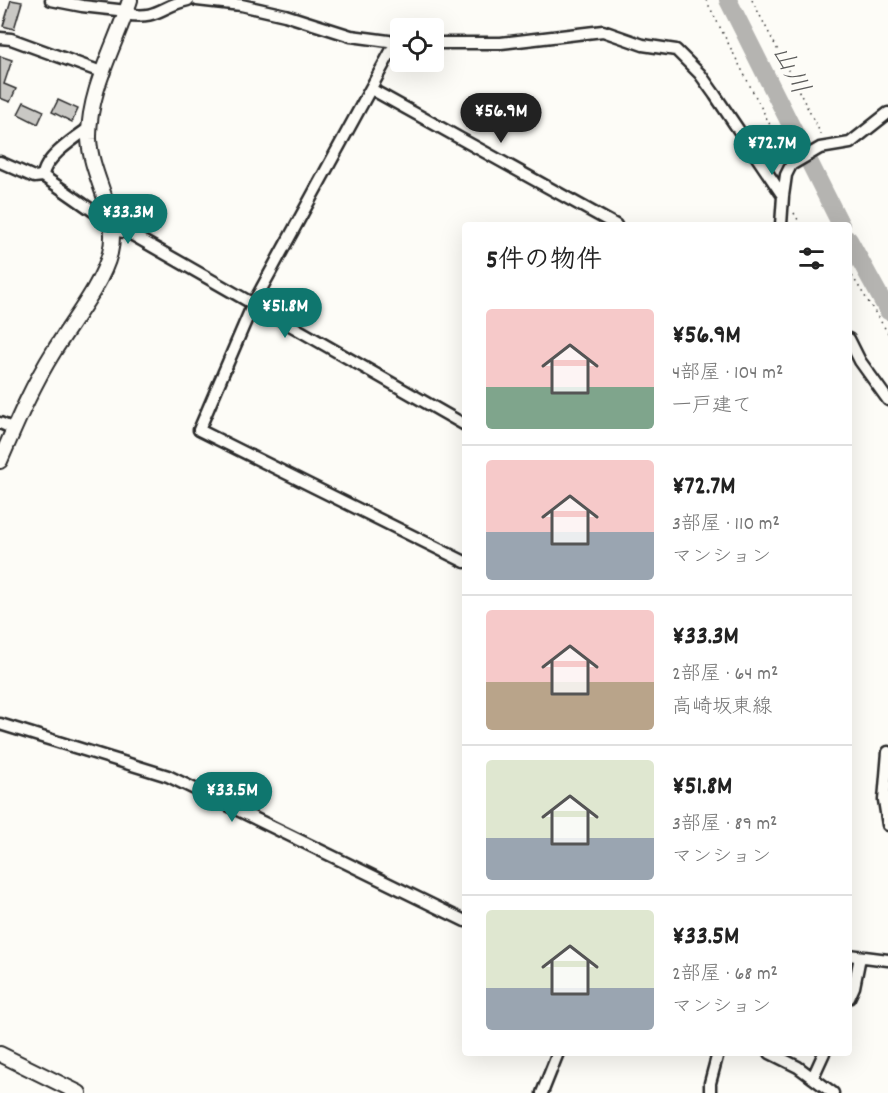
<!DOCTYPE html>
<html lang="ja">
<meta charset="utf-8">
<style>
:root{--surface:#fff;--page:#f2f2f2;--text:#222;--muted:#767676;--line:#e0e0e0;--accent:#0f766e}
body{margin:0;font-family:Dekko,"Klee One",sans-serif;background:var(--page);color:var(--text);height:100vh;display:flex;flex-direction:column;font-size:22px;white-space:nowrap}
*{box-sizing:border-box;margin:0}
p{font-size:20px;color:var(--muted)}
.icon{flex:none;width:33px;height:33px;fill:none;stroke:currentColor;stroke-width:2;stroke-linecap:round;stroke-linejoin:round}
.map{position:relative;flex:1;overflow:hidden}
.side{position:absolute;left:462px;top:222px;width:390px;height:834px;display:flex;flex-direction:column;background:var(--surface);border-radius:6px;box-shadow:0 6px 24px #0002}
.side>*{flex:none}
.controls{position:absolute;left:390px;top:18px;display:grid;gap:12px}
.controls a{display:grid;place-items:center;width:54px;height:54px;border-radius:6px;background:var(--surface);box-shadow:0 6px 24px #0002;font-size:30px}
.price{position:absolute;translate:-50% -51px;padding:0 14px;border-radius:21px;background:var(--accent);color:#fff;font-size:20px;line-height:39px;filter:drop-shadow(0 2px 3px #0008)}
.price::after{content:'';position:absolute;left:50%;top:36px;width:18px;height:14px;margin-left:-9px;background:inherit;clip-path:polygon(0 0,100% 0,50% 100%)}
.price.active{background:#222;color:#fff}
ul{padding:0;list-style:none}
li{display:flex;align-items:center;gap:18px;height:150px;padding:0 24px}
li+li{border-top:2px solid var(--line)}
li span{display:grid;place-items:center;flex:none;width:168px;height:120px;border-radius:6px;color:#555}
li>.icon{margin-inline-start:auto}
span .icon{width:72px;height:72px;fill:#fffc;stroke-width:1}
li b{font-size:26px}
h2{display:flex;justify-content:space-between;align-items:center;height:72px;padding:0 24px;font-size:26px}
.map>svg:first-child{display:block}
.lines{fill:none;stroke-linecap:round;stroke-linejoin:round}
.river{stroke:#b5b4b1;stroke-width:18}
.building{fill:#c9c8c4;stroke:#2b2b2b;stroke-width:1.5}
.minor-casing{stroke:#2b2b2b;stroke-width:15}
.major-casing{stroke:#2b2b2b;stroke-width:18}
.path{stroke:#2b2b2b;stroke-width:1.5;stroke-dasharray:1.5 4.5;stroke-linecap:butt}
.minor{stroke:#fdfcf7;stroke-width:10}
.major{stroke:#fdfcf7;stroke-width:14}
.labels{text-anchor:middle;stroke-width:6;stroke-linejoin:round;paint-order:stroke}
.water-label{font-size:26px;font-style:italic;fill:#5b5b5a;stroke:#fdfcf7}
</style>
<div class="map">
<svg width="888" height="1093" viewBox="0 0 888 1093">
<rect width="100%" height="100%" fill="#fdfcf7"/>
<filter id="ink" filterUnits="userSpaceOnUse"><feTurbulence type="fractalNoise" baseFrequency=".0167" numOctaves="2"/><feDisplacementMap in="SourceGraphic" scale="12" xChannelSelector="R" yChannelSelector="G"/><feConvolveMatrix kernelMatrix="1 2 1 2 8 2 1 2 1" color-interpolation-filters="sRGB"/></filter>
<g filter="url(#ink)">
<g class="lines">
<path class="river" d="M728,0L841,225
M849,240L888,311"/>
</g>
<path class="building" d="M11,0L22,2L14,29L3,26Z
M0,56L12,60L4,84L16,89L10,102L0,98Z
M58,100L78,109L72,122L52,112Z
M24,102L44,111L38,124L18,114Z"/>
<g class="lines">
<g class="minor-casing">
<path id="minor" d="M51,0L82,6L127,11
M197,0L241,5L285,15L351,36L396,42
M125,14C159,20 160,6 188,0
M0,38L11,39L104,73
M400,42H396L253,304L199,430L465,562
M434,43H501L603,31L643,45L676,50L700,74L715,95L783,196
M371,89L616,225
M0,162L34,177L43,176L96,213L111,218
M43,176C44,158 75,138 89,128
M781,225L783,196L786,175L791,165L820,148L850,143L888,113
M113,230L129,233L465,425
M849,339L860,361L888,400
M0,423L14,429
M0,724L168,776L465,921
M888,752L884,800L888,825
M849,955L888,960
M849,998L854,987L860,957
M770,1053L798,1067L833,1093
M813,1077L824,1053
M542,1093L558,1053
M710,1093V1083L718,1053"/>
</g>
<g class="major-casing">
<path id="major" d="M0,461C16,424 32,386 54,351C71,323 102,285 110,253C120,213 91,178 89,139C88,91 116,44 130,0
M0,1054L79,1093"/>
</g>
<path class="path" d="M706,0L786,156
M752,0L823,138
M794,213L801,225
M849,271L888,333"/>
<use href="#minor" class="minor"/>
<use href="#major" class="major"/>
</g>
</g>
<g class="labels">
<g class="water-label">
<text transform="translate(792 69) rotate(63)" y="9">山川</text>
</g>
</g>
</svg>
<div class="controls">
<a><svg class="icon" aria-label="locate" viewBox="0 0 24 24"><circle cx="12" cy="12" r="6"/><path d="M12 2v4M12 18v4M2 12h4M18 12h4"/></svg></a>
</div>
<b class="price active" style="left:501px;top:144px">¥56.9M</b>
<b class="price" style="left:772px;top:176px">¥72.7M</b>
<b class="price" style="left:128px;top:245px">¥33.3M</b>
<b class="price" style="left:285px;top:339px">¥51.8M</b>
<b class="price" style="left:232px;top:823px">¥33.5M</b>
<section class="side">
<h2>5件の物件<svg class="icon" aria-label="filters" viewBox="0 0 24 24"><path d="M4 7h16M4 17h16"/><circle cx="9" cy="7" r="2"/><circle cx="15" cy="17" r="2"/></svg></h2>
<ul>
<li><span style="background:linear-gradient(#f6c9c9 65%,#7fa58c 0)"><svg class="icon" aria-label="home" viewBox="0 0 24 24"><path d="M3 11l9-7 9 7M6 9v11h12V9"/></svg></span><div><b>¥56.9M</b><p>4部屋 · 104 m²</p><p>一戸建て</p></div></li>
<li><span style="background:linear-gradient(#f6c9c9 60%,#9aa5b1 0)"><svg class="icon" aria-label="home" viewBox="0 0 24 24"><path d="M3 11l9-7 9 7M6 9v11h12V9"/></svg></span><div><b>¥72.7M</b><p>3部屋 · 110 m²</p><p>マンション</p></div></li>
<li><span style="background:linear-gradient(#f6c9c9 60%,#b9a48a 0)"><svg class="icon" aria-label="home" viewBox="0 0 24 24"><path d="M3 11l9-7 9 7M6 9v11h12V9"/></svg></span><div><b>¥33.3M</b><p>2部屋 · 64 m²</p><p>高崎坂東線</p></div></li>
<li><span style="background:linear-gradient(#dfe7d0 65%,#9aa5b1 0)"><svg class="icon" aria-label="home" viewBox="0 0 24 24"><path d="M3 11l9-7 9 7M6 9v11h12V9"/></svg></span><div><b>¥51.8M</b><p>3部屋 · 89 m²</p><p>マンション</p></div></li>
<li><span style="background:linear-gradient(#dfe7d0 65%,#9aa5b1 0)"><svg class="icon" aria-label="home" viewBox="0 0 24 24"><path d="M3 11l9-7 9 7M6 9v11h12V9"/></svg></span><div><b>¥33.5M</b><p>2部屋 · 68 m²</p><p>マンション</p></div></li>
</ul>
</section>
</div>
